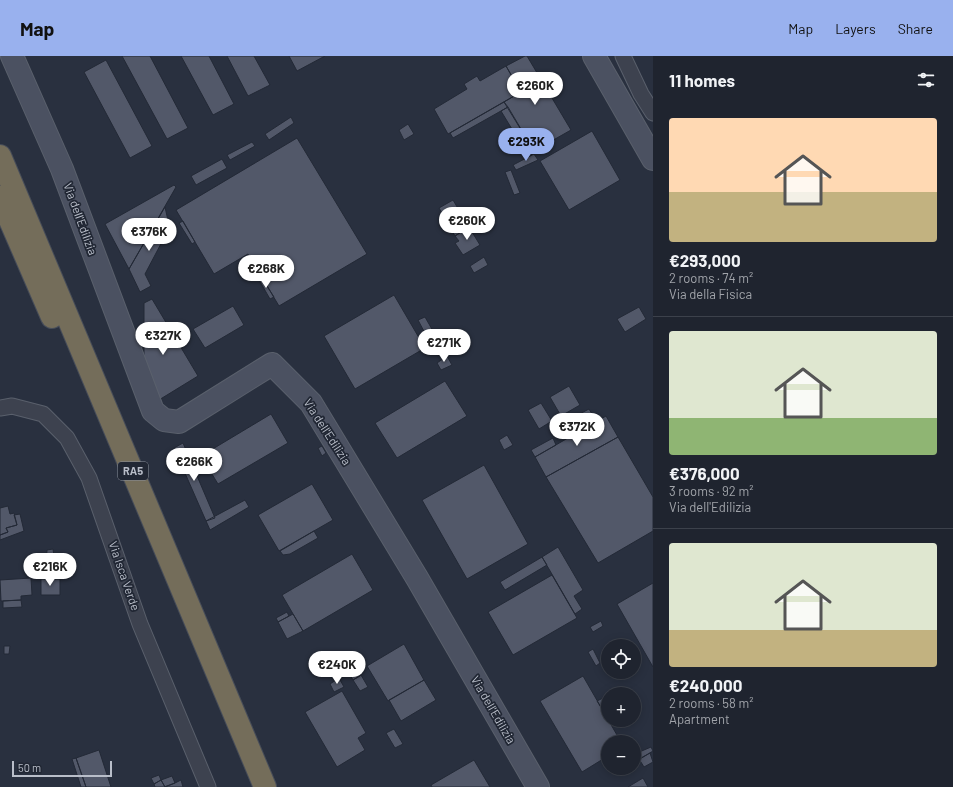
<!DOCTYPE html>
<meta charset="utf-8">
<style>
:root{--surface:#1f242f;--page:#2c303b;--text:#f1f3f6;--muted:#a1a4aa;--line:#3c414b;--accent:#99b1ee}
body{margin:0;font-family:Barlow,sans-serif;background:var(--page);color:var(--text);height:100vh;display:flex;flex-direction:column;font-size:15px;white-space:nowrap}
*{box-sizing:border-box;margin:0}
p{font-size:13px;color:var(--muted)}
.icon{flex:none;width:22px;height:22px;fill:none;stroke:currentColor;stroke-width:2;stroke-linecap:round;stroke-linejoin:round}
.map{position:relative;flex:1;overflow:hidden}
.details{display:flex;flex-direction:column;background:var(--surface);width:300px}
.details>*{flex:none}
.buttons{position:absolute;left:601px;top:583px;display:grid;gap:8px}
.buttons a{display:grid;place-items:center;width:40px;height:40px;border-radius:50%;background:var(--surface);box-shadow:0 2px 10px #0003,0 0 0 1px var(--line);font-size:20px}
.scale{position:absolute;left:12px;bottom:10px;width:100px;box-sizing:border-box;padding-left:4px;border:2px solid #b9bec9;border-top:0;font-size:11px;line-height:14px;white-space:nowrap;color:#b9bec9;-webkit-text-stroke:3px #212734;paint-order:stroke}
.price{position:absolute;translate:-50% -34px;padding:0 9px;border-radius:14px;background:#fff;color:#222;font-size:13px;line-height:26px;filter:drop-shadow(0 1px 2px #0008)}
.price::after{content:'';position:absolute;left:50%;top:24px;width:12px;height:9px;margin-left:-6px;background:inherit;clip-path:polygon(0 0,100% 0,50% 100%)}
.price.current{background:var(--accent);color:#111}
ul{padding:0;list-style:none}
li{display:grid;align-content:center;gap:8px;height:212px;padding:0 16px}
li+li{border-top:1px solid var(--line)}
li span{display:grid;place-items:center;height:124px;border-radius:4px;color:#555}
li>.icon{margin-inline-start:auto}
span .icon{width:72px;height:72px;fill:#fffc;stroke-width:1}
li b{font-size:17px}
h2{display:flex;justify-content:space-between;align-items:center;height:48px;padding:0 16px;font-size:17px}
header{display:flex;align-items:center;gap:24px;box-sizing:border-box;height:56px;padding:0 20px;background:var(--accent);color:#111}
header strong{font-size:19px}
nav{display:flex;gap:22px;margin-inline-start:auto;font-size:14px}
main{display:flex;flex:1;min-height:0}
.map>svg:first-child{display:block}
.building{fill:#525869;stroke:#232936}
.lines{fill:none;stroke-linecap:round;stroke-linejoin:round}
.street-casing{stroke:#5a606c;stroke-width:17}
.secondary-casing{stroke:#5a606c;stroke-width:24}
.highway-casing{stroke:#474d59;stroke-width:24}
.street{stroke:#3d424f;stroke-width:15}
.secondary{stroke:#4b5161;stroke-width:22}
.highway{stroke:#746d5a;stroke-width:22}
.labels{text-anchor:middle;stroke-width:3.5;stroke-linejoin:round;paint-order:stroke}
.shield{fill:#212734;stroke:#8b919c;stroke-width:1}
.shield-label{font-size:11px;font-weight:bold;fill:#b9bec9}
.street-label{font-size:12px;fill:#b9bec9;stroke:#212734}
</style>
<header>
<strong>Map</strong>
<nav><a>Map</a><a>Layers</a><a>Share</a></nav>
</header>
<main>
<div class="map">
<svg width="653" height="731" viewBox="0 0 653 731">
<rect width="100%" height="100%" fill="#29303f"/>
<path class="building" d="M122,0H150L188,72L167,83Z
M181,0H209L234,48L213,59Z
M227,0H254L270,29L248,40Z
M289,0H325L297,15Z
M525,0H527L571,74L534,95L504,46L521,36L506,10Z
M106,4L152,90L130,102L84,16Z
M506,10L521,36L448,78L434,53L467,33L464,28L477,20L480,25Z
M504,46L508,51L453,82L450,77Z
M508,51L534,95L527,98L501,55Z
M291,61L294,67L269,84L265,78Z
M408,68L414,78L404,84L399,74Z
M592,75L620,124L569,154L540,105Z
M297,82L367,198L279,250L248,198L214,218L176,154Z
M252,86L255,90L230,104L227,99Z
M534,98L538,104L516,114L513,109Z
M222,103L227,112L196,129L191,120Z
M511,114L520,137L514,139L505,116Z
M174,129L176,131L129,213L105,168Z
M453,144L469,171L455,180L439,152Z
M165,151L169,169L162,180L164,182L145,218L151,230L140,236L129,213Z
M183,165L195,186L192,188L179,167Z
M469,171L480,189L463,199L455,187L459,185L455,180Z
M484,201L488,209L474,217L470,210Z
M262,222L274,241L270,243L259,224Z
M394,239L425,292L355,333L324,280Z
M152,243L198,320L154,347L144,322V247Z
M233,250L244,269L205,292L193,273Z
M639,251L646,263L625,276L617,263Z
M425,261L445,296L437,300L418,264Z
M447,300L452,309L441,314L437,307Z
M445,325L467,360L397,402L375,367Z
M569,330L580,349L561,360L550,341Z
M541,347L552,365L539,373L528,354Z
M589,353L597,366L578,376L570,363Z
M271,358L288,387L218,428L201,400Z
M606,360L618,381L546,421L535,401Z
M507,379L513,389L504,394L499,384Z
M618,381L653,441V475L598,507L546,421Z
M553,382L556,389L535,401L531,394Z
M183,387L215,462L206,465L174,392Z
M322,390L326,397L322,400L318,392Z
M484,409L528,488L467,523L422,444Z
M312,428L333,464L279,495L258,459Z
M245,444L249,451L210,474L206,465Z
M8,450L10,458L14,457L17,469L6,472L8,476L0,479V452Z
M20,458L24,475L0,484V479L8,476L6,472L17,469L14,459Z
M314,475L318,482L290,498L283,499L280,495Z
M558,491L583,534L574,540L582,553L575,558L542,501Z
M53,493L55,507L46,508L47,494Z
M352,498L373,534L303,575L282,539Z
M542,501L547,509L505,534L500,526Z
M552,519L577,562L513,599L488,556Z
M31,522L32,539L21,540V544L1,545L0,524Z
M41,523H60V539H41Z
M653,527V611L617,548Z
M21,544L22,551L3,552V545Z
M287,556L289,560L278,566L276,562Z
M293,558L303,575L287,583L278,566Z
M601,565L603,570L593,576L590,571Z
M404,588L424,624L388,645L367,610Z
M4,590H10L9,598H4Z
M593,593L600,607L596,610L588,596Z
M353,602L357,608L354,610L360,620L353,624L343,607Z
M361,619L368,631L360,635L353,624Z
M583,620L621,686H608V700L582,716L540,645Z
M339,622L344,631L334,636L330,628Z
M424,624L436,644L401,665L389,644Z
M342,635L366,677L358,682L365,694L337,711L305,656Z
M605,641L608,647V656L605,658L597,645Z
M394,673L403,688L395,692L386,677Z
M651,691L653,695L640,703L637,697Z
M99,694L111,731H86L76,702Z
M650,697L653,706L644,711L639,703Z
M76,702L86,731H81L72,703Z
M474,704L490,731H432L431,729Z
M159,719L161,724L154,728L151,722Z
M172,720L175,727L165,731L161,724Z
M643,722L648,731H628Z
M161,724L165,731H155L154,728Z
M181,724L183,731H164L175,727Z"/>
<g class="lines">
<g class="street-casing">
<path id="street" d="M623,0L641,38L653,57
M0,352L12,350L43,358L67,382L89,422L140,568L208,731"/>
</g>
<g class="secondary-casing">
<path id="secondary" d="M12,0L62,113L153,355L164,364L179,366L272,308L311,347L417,522L538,731
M594,0L653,103"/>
</g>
<g class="highway-casing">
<path id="highway" d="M0,100L265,731
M0,141L52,261"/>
</g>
<use href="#street" class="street"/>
<use href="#secondary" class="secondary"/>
<use href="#highway" class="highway"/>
</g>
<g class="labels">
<rect class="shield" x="118" y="406" width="30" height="18" rx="3"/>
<g class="shield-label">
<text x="133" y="419">RA5</text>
</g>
<g class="street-label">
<text transform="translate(80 163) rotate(70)" y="4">Via dell'Edilizia</text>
<text transform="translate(327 376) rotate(57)" y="4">Via dell'Edilizia</text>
<text transform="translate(124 520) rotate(71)" y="4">Via Isca Verde</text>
<text transform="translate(493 654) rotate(60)" y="4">Via dell'Edilizia</text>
</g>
</g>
</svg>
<div class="buttons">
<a><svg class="icon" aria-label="locate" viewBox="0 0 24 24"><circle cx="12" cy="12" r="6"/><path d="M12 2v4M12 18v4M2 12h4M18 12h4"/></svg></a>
<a>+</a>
<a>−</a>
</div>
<div class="scale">50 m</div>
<b class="price" style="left:535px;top:50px">€260K</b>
<b class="price current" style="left:526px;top:106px">€293K</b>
<b class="price" style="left:467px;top:185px">€260K</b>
<b class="price" style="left:149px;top:196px">€376K</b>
<b class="price" style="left:266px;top:233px">€268K</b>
<b class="price" style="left:163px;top:300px">€327K</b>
<b class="price" style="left:444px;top:307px">€271K</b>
<b class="price" style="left:577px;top:391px">€372K</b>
<b class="price" style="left:194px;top:426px">€266K</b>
<b class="price" style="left:50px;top:531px">€216K</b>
<b class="price" style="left:337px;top:629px">€240K</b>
</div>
<section class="details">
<h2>11 homes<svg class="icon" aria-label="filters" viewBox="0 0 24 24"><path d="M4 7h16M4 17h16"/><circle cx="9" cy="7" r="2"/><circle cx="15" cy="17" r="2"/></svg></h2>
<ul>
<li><span style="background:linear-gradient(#ffd9b3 60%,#c2b280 0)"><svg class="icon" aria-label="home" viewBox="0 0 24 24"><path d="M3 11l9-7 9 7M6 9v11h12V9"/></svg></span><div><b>€293,000</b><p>2 rooms · 74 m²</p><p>Via della Fisica</p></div></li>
<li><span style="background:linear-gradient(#dfe7d0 70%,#8fb573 0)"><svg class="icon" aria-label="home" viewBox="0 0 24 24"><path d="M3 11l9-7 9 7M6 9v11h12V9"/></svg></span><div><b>€376,000</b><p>3 rooms · 92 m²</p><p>Via dell'Edilizia</p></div></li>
<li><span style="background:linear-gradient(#dfe7d0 70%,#c2b280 0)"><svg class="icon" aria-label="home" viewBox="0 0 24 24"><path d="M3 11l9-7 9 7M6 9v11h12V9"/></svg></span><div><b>€240,000</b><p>2 rooms · 58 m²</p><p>Apartment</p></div></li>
</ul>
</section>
</main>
